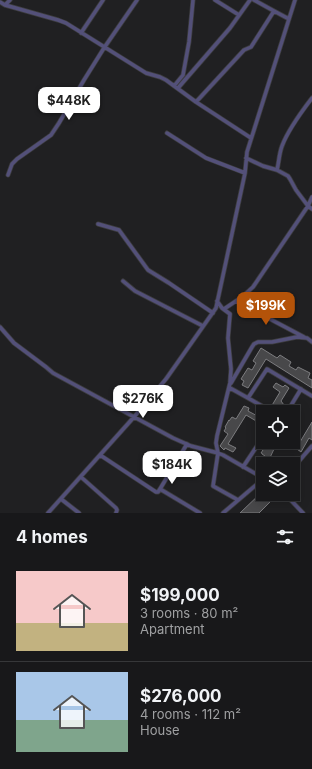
<!DOCTYPE html>
<meta charset="utf-8">
<style>
:root{--surface:#18181a;--page:#252527;--text:#f1f3f6;--muted:#9fa0a2;--line:#363739;--accent:#b45309}
body{margin:0;font-family:Inter,sans-serif;background:var(--page);color:var(--text);height:100vh;display:flex;flex-direction:column;font-size:15px;white-space:nowrap}
*{box-sizing:border-box;margin:0}
p{font-size:13px;color:var(--muted)}
.icon{flex:none;width:22px;height:22px;fill:none;stroke:currentColor;stroke-width:2;stroke-linecap:round;stroke-linejoin:round}
.map{position:relative;height:513px;overflow:hidden}
.panel{display:flex;flex-direction:column;background:var(--surface);flex:1}
.panel>*{flex:none}
.buttons{position:absolute;left:256px;top:405px;display:grid;gap:8px}
.buttons a{display:grid;place-items:center;width:44px;height:44px;border-radius:0px;background:var(--surface);box-shadow:0 2px 10px #0003,0 0 0 1px var(--line);font-size:20px}
.price{position:absolute;translate:-50% -34px;padding:0 9px;border-radius:8px;background:#fff;color:#222;font-size:13px;line-height:26px;filter:drop-shadow(0 1px 2px #0008)}
.price::after{content:'';position:absolute;left:50%;top:24px;width:12px;height:9px;margin-left:-6px;background:inherit;clip-path:polygon(0 0,100% 0,50% 100%)}
.price.on{background:var(--accent);color:#fff}
ul{padding:0;list-style:none}
li{display:flex;align-items:center;gap:12px;height:100px;padding:0 16px}
li+li{border-top:1px solid var(--line)}
li span{display:grid;place-items:center;flex:none;width:112px;height:80px;border-radius:0px;color:#555}
li>.icon{margin-inline-start:auto}
span .icon{width:48px;height:48px;fill:#fffc;stroke-width:1}
li b{font-size:17px}
h2{display:flex;justify-content:space-between;align-items:center;height:48px;padding:0 16px;font-size:17px}
.map>svg:first-child{display:block}
.building{fill:#48484a;stroke:#7c7c7f}
.lines{fill:none;stroke-linecap:round;stroke-linejoin:round}
.minor-casing{stroke:#3d3d3f;stroke-width:5}
.minor{stroke:#535079;stroke-width:3.5}
</style>
<div class="map">
<svg width="312" height="513" viewBox="0 0 312 513">
<rect width="100%" height="100%" fill="#202022"/>
<path class="building" d="M261,348L277,358L280,355L291,362L289,366L296,370L298,367L310,373L308,378L312,380V388L266,359L248,388L242,385L244,381L241,379L248,368L252,370L256,363L253,361Z
M276,383L283,387L285,385L289,388L281,401L284,405L280,412H268L280,392L273,387Z
M244,406L249,408L248,411L263,419V425L246,415L228,444L236,448L233,452L225,448L224,450L220,446L228,434L224,431L226,428L225,427L229,420V421L232,417L236,419Z
M312,422V440L309,438L301,452L297,449L298,447L293,444V438L300,442Z
M267,442H280L274,449L267,464H263V470L262,473L257,470L265,456L262,454V453H261L263,450H262Z
M263,491V494H272L275,497L259,513H240Z"/>
<g class="lines">
<g class="minor-casing">
<path id="minor" d="M215,0L239,15
M254,0L274,11
M0,2L5,5L58,20L66,23L146,73L160,77L166,80L196,102L251,138
M5,5L10,0
M81,33L103,0
M174,86L183,75L189,42L193,0
M178,88L230,28L250,0
M196,102L244,50L251,47L274,11L289,19
M167,133L206,158L245,173
M246,158L263,166L277,170L288,176L290,179L296,190L308,206L312,209
M277,170C279,162 279,154 282,146C288,130 302,111 312,98
M8,175L12,164L17,159L51,135L59,123L84,80L104,48L137,0
M98,224L119,230L148,270L169,283L213,313
M123,281L135,291L203,326
M236,301L304,337
M224,309L242,297L253,287L308,206L312,197
M0,327L14,343L46,367L53,373L173,438L191,446L218,453L216,443L217,436L230,383L231,369L228,338L230,314L222,308L217,301
M231,383L252,347L254,344L258,342H272L297,337L307,338L312,342
M230,388L248,398L267,369L312,396
M248,398L262,406
M287,412L301,389
M187,444L160,489L200,513
M100,455L156,492H158L160,489
M243,467L259,443L263,439
M293,468L312,446
M81,477L116,508L117,510L116,513
M285,494L303,513
M61,499L79,513
M238,500L213,486L218,453L223,455L263,478
M48,513L134,417L166,379L216,308L245,173L247,152L295,0
M223,513L263,479"/>
</g>
<use href="#minor" class="minor"/>
</g>
</svg>
<div class="buttons">
<a><svg class="icon" aria-label="locate" viewBox="0 0 24 24"><circle cx="12" cy="12" r="6"/><path d="M12 2v4M12 18v4M2 12h4M18 12h4"/></svg></a>
<a><svg class="icon" aria-label="layers" viewBox="0 0 24 24"><path d="M12 4l9 5-9 5-9-5zM3 14l9 5 9-5"/></svg></a>
</div>
<b class="price" style="left:69px;top:121px">$448K</b>
<b class="price on" style="left:266px;top:326px">$199K</b>
<b class="price" style="left:143px;top:419px">$276K</b>
<b class="price" style="left:172px;top:485px">$184K</b>
</div>
<section class="panel">
<h2>4 homes<svg class="icon" aria-label="filters" viewBox="0 0 24 24"><path d="M4 7h16M4 17h16"/><circle cx="9" cy="7" r="2"/><circle cx="15" cy="17" r="2"/></svg></h2>
<ul>
<li><span style="background:linear-gradient(#f6c9c9 65%,#c2b280 0)"><svg class="icon" aria-label="home" viewBox="0 0 24 24"><path d="M3 11l9-7 9 7M6 9v11h12V9"/></svg></span><div><b>$199,000</b><p>3 rooms · 80 m²</p><p>Apartment</p></div></li>
<li><span style="background:linear-gradient(#a9c7e8 60%,#7fa58c 0)"><svg class="icon" aria-label="home" viewBox="0 0 24 24"><path d="M3 11l9-7 9 7M6 9v11h12V9"/></svg></span><div><b>$276,000</b><p>4 rooms · 112 m²</p><p>House</p></div></li>
</ul>
</section>
